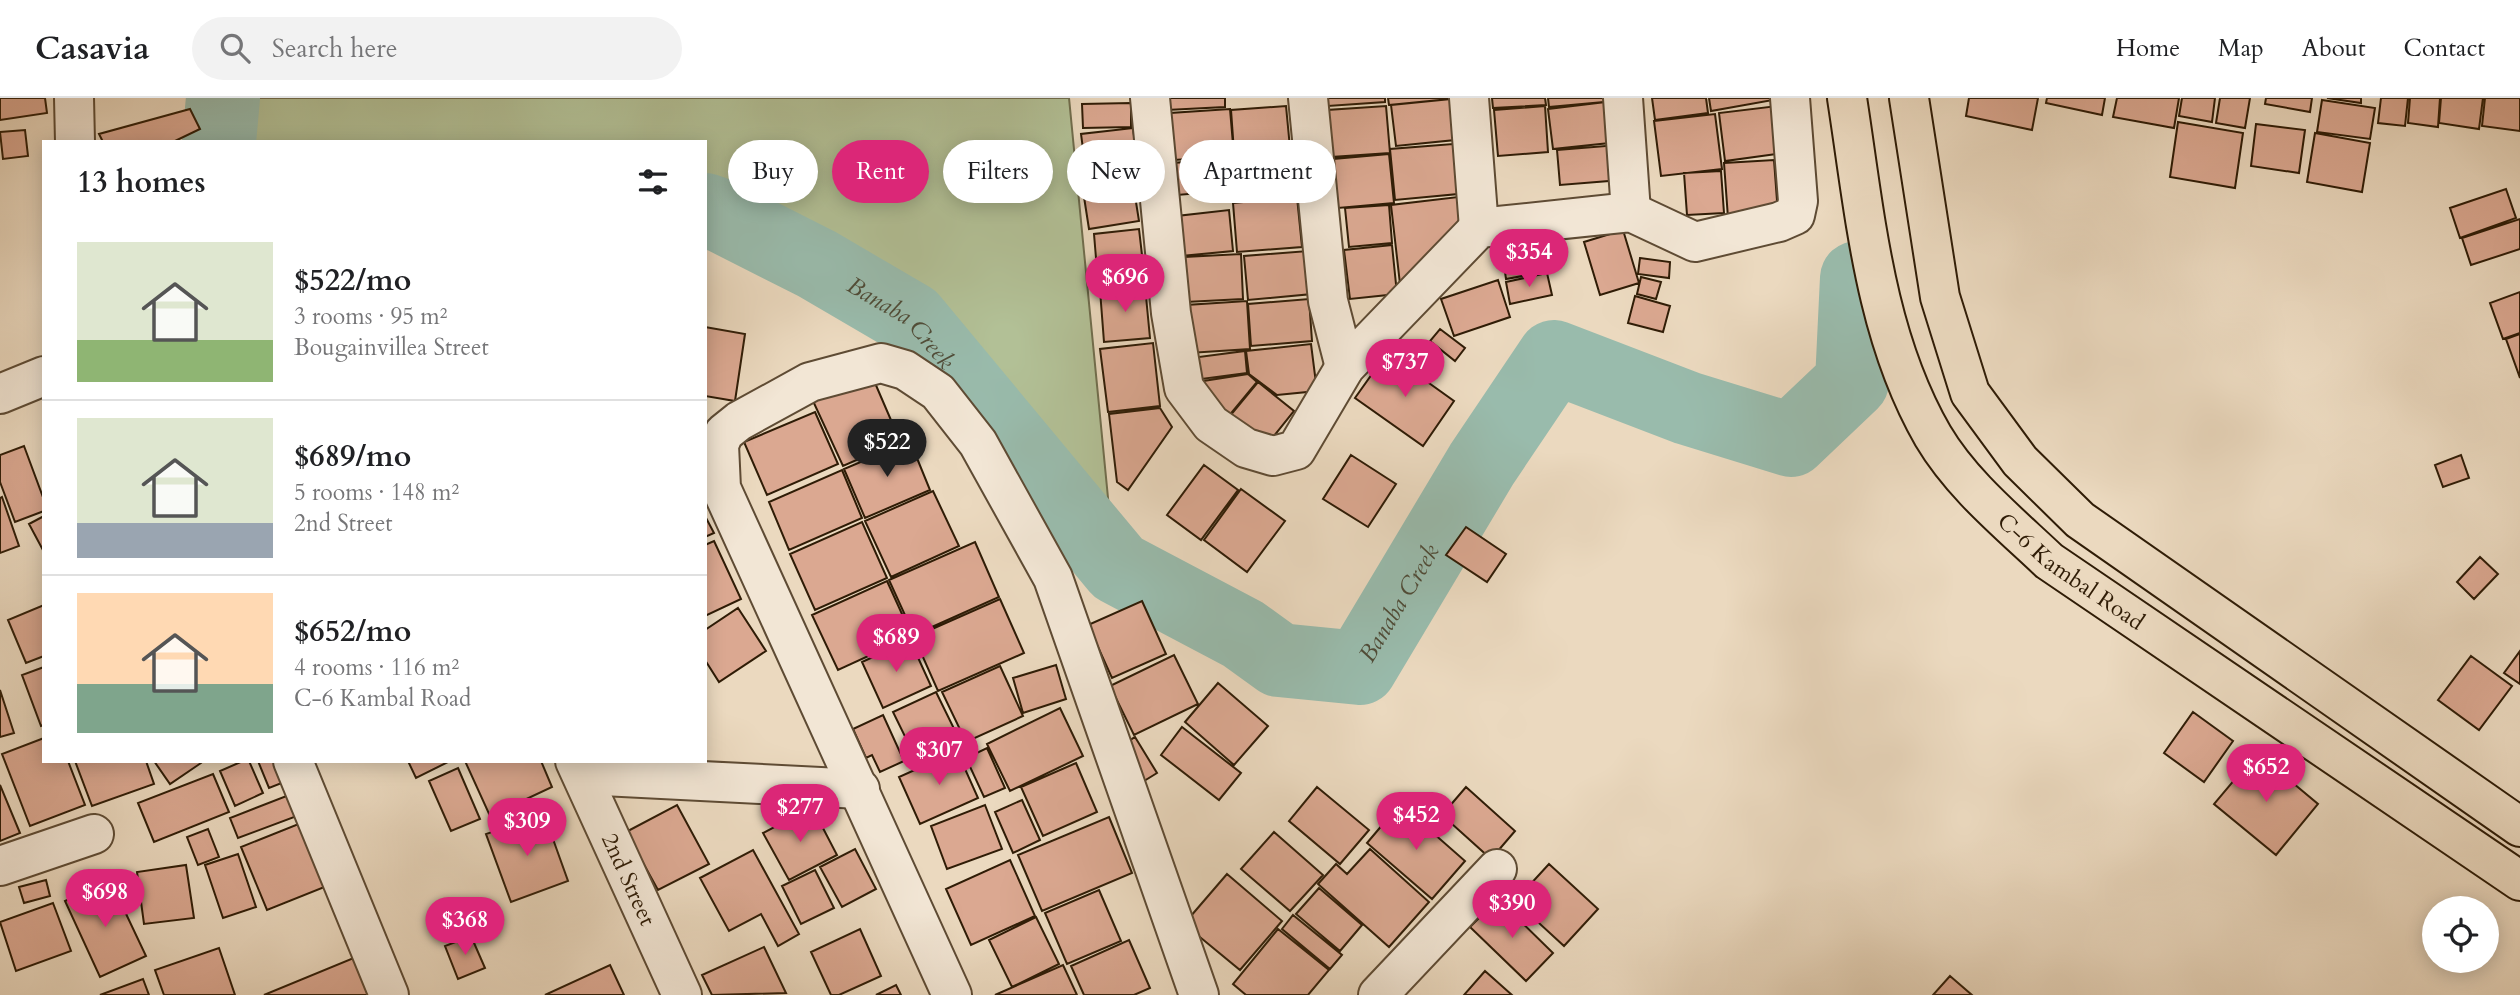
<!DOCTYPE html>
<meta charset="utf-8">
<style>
:root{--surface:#fff;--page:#f2f2f2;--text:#202124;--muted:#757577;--line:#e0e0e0;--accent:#db2777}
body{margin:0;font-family:Cardo,serif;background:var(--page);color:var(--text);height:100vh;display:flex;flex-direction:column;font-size:26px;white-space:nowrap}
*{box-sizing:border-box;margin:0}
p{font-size:23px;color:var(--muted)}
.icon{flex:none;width:38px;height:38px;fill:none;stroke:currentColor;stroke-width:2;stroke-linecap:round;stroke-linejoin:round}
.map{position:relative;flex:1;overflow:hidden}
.panel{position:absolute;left:42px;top:42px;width:665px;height:623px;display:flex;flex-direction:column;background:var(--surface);border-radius:0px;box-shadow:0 4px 18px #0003}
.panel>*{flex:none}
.top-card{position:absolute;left:728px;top:42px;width:665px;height:63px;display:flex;gap:14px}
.fabs{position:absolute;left:2422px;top:798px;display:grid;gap:14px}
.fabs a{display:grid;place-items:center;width:77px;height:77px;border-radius:50%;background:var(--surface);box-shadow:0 4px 18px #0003;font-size:35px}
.price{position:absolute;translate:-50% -60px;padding:0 16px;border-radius:24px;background:var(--accent);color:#fff;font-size:23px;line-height:46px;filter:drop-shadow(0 2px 4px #0008)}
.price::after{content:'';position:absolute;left:50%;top:42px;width:21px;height:16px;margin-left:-10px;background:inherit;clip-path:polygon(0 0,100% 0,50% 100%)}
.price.active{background:#222;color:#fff}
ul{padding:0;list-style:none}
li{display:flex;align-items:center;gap:21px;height:175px;padding:0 35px}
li+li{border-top:2px solid var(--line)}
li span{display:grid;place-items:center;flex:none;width:196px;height:140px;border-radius:0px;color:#555}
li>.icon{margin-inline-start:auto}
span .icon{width:84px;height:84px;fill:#fffc;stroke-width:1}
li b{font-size:30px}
h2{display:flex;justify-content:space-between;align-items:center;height:84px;padding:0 35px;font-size:30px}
.tag{padding:0 24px;border-radius:32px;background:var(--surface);box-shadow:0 4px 18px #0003;font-size:24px;line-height:63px}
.tag.active{background:var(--accent);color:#fff}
header{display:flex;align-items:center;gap:42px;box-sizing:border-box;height:98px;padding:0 35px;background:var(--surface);border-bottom:2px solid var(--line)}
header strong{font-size:33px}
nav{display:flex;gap:38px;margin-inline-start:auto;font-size:24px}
.search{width:490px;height:63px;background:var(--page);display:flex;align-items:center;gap:18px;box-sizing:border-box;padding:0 24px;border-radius:38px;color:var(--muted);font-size:26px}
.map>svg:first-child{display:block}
.green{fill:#b2c096;stroke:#706e4e;stroke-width:2}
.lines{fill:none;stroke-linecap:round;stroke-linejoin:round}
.river{stroke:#99bbac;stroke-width:74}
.building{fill:#dba891;stroke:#2f1c06;stroke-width:2}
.minor-casing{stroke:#5e4b34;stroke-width:42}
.major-casing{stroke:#2f1c06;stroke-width:42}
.minor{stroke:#f2e6d5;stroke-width:38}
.major{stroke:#ebd9bf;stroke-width:38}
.labels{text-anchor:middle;stroke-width:7;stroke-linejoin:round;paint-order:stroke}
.street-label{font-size:23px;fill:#2f1c06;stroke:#f2e6d5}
.water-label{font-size:24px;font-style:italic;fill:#4f4c38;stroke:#f2e6d5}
</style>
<header>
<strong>Casavia</strong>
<div class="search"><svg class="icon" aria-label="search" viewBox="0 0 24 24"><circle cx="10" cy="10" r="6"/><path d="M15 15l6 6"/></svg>Search here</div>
<nav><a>Home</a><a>Map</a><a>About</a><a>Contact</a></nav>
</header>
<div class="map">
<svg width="2520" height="897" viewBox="0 0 2520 897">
<rect width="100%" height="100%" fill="#ebd9bf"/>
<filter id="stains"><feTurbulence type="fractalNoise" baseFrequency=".00286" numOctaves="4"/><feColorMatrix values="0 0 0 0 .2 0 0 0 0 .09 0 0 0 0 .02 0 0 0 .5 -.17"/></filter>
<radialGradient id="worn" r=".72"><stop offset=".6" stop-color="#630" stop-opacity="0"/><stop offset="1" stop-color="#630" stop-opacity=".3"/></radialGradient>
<path class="green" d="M229,0H1069L1109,410L975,245L855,162L770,121L705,97V44H231Z"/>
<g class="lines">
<g class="river">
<path d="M219,44L223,0"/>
<path id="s1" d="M705,112L722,118L817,166L911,221L1118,470L1243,536L1279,562L1360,570L1482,366L1554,259L1687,310L1791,342L1852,284L1857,180"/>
</g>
</g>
<path class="building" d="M0,0H45L47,15L0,22Z
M1166,0H1225V9L1167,12Z
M1328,0H1385V4L1328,8Z
M1388,0H1450V1L1389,7Z
M1492,0H1545L1546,7L1493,10Z
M1548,0H1615V3L1549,9Z
M1652,0H1706L1708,15L1655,22Z
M1709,0H1773V2L1711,13Z
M1969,0H2038L2032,32L1966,18Z
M2047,0H2105L2102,17L2046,5Z
M2117,0H2179L2174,30L2113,19Z
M2182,0H2215L2212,24L2179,18Z
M2220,0H2250L2245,30L2216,25Z
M2266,0H2312L2310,14L2265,6Z
M2327,0H2361V5Z
M2381,0H2408L2405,28L2378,25Z
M2410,0H2440L2438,29L2408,25Z
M2441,0H2483L2479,31L2439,25Z
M2485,0H2520V33L2482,28Z
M1451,1L1455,42L1396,48L1391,7Z
M2322,2L2375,10L2370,41L2317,34Z
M1614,3L1619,44L1553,51L1548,11Z
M1131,5V29L1083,30L1082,6Z
M1286,8L1290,50L1234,54L1231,12Z
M1386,8L1390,55L1331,59L1327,12Z
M1545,8L1548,54L1498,58L1494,12Z
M1777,8L1783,55L1725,63L1719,15Z
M190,11L200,31L173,44H103L99,36Z
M1230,11L1234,58L1174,62L1170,15Z
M1715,16L1722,71L1661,78L1654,23Z
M2178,24L2243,35L2235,90L2170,79Z
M2256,26L2305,32L2299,75L2251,68Z
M1133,30L1138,68L1086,74L1081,36Z
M25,32L28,58L3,61L0,34Z
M2315,35L2370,45L2362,94L2307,84Z
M1453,46L1458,96L1395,102L1390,51Z
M1618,47L1621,82L1560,87L1557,52Z
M1295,50L1298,87L1239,91L1236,55Z
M1389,56L1394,105L1338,110L1333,61Z
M1233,59L1236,92L1177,97L1174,65Z
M1774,62L1778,116L1728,120L1724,65Z
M1721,73L1724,115L1687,117L1684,75Z
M1132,79L1139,123L1089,131L1082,86Z
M2506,91L2516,120L2460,140L2450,110Z
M1297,99L1302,149L1237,154L1233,105Z
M1458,99L1461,122L1400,186L1391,107Z
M1389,107L1392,145L1349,149L1345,110Z
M1229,112L1233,153L1181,158L1177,118Z
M2520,121V151L2471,167L2462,140Z
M1139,131L1145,183L1113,186L1112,171L1097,172L1094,136Z
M1623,132L1639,185L1600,197L1584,144Z
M1392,147L1397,196L1350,201L1344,152Z
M1546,152L1550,173L1506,181L1503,160Z
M1308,153L1312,196L1248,202L1244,158Z
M1241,156L1243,201L1186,204L1184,159Z
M1640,160L1670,164L1669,180L1638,176Z
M1547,175L1552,197L1510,206L1506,184Z
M1641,179L1661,184L1656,201L1637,196Z
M1498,182L1510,219L1454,238L1441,201Z
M1145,188L1150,240L1104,244L1100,192Z
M2520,194V235L2503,241L2490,205Z
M1635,198L1670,208L1663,234L1628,225Z
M1309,201L1312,243L1251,248L1248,206Z
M1247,203L1250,251L1189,255L1186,207Z
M705,229L745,236L735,303L705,298Z
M1440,231L1465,250L1455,263L1430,243Z
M2520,236V280L2506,241Z
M1153,245L1160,308L1108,314L1100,251Z
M1311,246L1317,293L1277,297L1249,276L1246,253Z
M1245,253L1247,275L1194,282L1191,260Z
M1387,255L1454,303L1423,348L1355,300Z
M1248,276L1257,284L1228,319L1197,284Z
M872,278L900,343L843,368L813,303Z
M1258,284L1294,313L1265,349L1229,319Z
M1160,310L1172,329L1128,392L1117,384L1109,316Z
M815,314L838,366L767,397L744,344Z
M910,343L930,392L865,420L844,371Z
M24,348L44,402V413L15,424L0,384V357Z
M1351,357L1396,386L1368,429L1323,401Z
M2461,357L2469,380L2443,389L2435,367Z
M1204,367L1238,392L1201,442L1167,417Z
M842,372L862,420L789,452L769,404Z
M1241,391L1285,423L1247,474L1204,442Z
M933,393L959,448L891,479L865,423Z
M2,399L19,448L0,455V400Z
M44,418V454L29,426Z
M705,418L714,435L705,439Z
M862,424L887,480L815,512L790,456Z
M1466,429L1506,456L1487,484L1446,457Z
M714,443L741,501L705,518V447Z
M975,444L999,499L914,537L889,482Z
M2480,459L2498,476L2474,501L2457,484Z
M887,483L912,538L838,572L812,517Z
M1000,501L1024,555L938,593L914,539Z
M1142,503L1166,556L1112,580L1088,527Z
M44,507V558L26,565L8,522Z
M738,510L766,553L719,584L705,562V532Z
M910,542L931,588L883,610L862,564Z
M2520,553V586L2504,575Z
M1174,557L1198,606L1134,637L1110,588Z
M2471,558L2512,588L2479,632L2438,602Z
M1056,567L1066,601L1023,615L1013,580Z
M1000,568L1023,618L966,644L942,594Z
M44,569V627L41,628L22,577Z
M1218,585L1268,628L1234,667L1185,624Z
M0,592L14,635L0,639Z
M936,594L962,647L919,667L893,614Z
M1060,610L1083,658L1010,693L987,646Z
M2193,614L2233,643L2204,684L2164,655Z
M883,617L904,663L880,674L872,657L866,660L853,631Z
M1182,629L1241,675L1219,702L1161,657Z
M1135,639L1157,675L1131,691L1118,650Z
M44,640V663H68L85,707L30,728L2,656Z
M987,650L1005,690L984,699L966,660Z
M957,653L978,700L920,726L899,679Z
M2257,655L2318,706L2276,757L2214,706Z
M75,663H146L154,686L92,708Z
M154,663H200L201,665L170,686Z
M243,663H249L263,695L235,708L220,673Z
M258,663H284L292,681L269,690Z
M408,663H450L416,680Z
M465,663H541L552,689L490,718Z
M1076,665L1097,714L1043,738L1021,689Z
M458,670L480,721L451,733L429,683Z
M213,676L229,714L154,744L138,705Z
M0,687L20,735L0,743Z
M1317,689L1369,732L1340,766L1289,723Z
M1466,689L1515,733L1491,761L1442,717Z
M289,697L297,718L238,740L230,720Z
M1022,702L1040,742L1013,755L995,714Z
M1400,706L1465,763L1432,801L1367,745Z
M677,707L709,766L658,792L626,734Z
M985,707L1002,751L947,771L931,728Z
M812,709L837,757L789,782L763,735Z
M544,716L568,783L511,804L486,736Z
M1109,719L1132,775L1042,813L1018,757Z
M301,725L327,788L267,812L241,749Z
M208,731L219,759L198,767L187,739Z
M1274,734L1323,777L1290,813L1241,771Z
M855,751L876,791L842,809L820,769Z
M1370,751L1429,804L1389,849L1318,786L1336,766L1347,776Z
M753,752L799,836L778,848L761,816L729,833L700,780Z
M238,756L256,809L223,820L205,767Z
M1010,762L1035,818L971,847L946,791Z
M1549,766L1598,811L1564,848L1515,803Z
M186,767L194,820L144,826L137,774Z
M815,772L834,810L801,826L782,788Z
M1227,776L1282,823L1240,872L1184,826Z
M46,782L50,798L24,805L19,789Z
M110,782L146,858L100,879L65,803Z
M1319,790L1362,827L1340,853L1296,816Z
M1099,792L1121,843L1067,866L1045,815Z
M1498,801L1553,855L1526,883L1470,829Z
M53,805L71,853L16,873L0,824Z
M1293,817L1342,857L1330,871L1282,831Z
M1036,819L1059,866L1012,889L989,842Z
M860,831L881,878L839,897H831L811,854Z
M1278,831L1329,872L1308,897H1246L1233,886Z
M471,838L485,870L458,881L445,848Z
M1129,842L1150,890L1134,897H1084L1071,868Z
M764,849L786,895L712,897L702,877Z
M219,850L235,897H164L155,872Z
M356,859L372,897H264Z
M610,867L624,897H545Z
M1063,867L1077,897H995Z
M1485,873L1512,897H1464Z
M1950,878L1972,897H1933Z
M143,881L149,897H100Z
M896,887L901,897H876Z"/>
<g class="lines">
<g class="minor-casing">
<g id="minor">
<path d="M74,0L75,44"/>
<path d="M1150,0L1171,215L1184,290L1211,326L1246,350L1273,358L1296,352L1345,269L1479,130L1631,114L1695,144L1779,124L1795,117L1798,103L1790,0"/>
<path d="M1308,0L1328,203L1345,269"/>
<path d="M1469,0L1479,130"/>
<path d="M1623,0L1631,114"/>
<path d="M0,296L44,278"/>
<path d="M293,663L389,897"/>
<path id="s2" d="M575,663L682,897"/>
<path d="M583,677L860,691"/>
<path d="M0,768L94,736"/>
<path d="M952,897L721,390L719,347L724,335L739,323L810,284L881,265L905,272L938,294L978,345L1053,480L1199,897"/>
<path d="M1378,897L1497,771"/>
</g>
</g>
<g class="major-casing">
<g id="major">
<path id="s3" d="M1847,0C1865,115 1874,236 1933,338C1962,387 2009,425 2049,463L2520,783"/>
<path d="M1909,0L1940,199L1970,295L2020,363L2080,422L2520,729"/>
</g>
</g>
<use href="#minor" class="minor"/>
<use href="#major" class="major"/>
</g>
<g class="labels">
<g class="street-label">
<text dy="8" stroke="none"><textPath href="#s3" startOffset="546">C-6 Kambal Road</textPath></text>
<text dy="8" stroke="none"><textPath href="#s2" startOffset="130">2nd Street</textPath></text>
</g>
<g class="water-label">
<text dy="8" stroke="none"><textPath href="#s1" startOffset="228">Banaba Creek</textPath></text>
<text dy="8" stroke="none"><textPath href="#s1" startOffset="900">Banaba Creek</textPath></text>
</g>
</g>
<rect width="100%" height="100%" filter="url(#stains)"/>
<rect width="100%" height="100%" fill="url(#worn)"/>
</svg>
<div class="fabs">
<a><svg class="icon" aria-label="locate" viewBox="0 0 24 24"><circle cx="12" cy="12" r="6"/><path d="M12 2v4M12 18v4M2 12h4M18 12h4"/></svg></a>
</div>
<b class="price" style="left:1529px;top:191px">$354</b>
<b class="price" style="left:1125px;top:216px">$696</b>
<b class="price" style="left:1405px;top:301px">$737</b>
<b class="price active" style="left:887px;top:381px">$522</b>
<b class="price" style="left:896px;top:576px">$689</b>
<b class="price" style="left:939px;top:689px">$307</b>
<b class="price" style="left:2266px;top:706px">$652</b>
<b class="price" style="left:800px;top:746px">$277</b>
<b class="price" style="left:1416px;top:754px">$452</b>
<b class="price" style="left:527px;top:760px">$309</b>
<b class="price" style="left:105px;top:831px">$698</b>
<b class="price" style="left:1512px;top:842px">$390</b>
<b class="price" style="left:465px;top:859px">$368</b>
<div class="top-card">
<a class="tag">Buy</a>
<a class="tag active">Rent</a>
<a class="tag">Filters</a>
<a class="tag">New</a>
<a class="tag">Apartment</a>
</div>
<section class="panel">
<h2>13 homes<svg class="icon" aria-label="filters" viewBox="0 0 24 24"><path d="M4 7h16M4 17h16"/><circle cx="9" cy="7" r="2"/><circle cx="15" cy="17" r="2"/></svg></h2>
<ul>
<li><span style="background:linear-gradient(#dfe7d0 70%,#8fb573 0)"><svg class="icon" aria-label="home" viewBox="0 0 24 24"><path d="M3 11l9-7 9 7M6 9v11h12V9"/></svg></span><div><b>$522/mo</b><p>3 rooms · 95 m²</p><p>Bougainvillea Street</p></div></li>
<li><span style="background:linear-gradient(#dfe7d0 75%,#9aa5b1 0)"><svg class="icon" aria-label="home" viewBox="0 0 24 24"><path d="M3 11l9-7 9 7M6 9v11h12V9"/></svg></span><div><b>$689/mo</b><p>5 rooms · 148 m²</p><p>2nd Street</p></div></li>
<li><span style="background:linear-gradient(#ffd9b3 65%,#7fa58c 0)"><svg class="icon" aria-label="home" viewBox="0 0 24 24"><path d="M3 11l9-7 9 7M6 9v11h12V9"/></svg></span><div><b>$652/mo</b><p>4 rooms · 116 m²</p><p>C-6 Kambal Road</p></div></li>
</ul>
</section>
</div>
